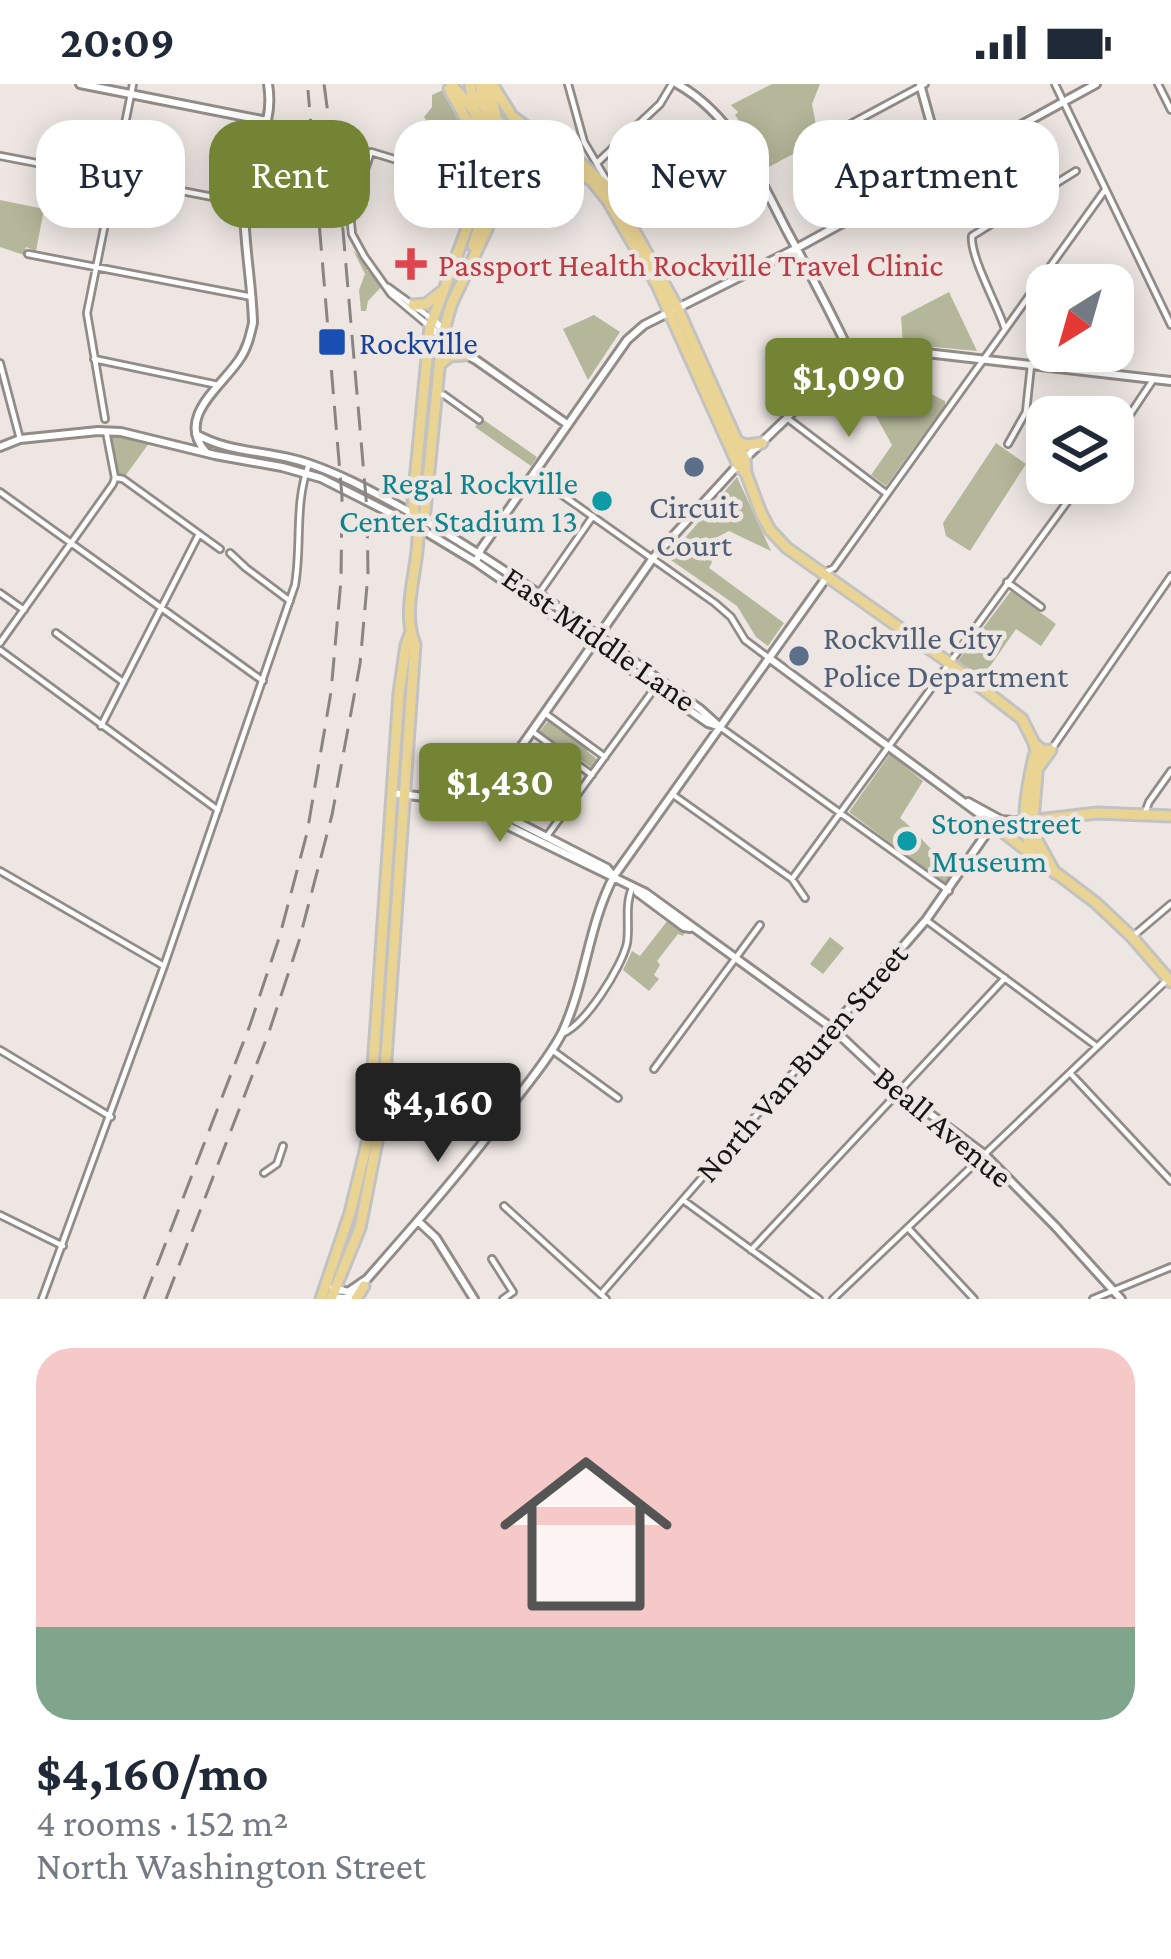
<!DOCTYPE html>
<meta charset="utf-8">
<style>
:root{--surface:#fff;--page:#f2f2f3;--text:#1f2937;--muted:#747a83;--accent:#738534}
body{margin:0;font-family:"Crimson Pro",serif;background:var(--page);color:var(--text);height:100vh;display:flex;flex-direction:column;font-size:45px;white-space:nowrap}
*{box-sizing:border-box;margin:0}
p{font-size:39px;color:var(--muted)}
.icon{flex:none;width:66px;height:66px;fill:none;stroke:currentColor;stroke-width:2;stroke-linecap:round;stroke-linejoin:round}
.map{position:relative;height:1215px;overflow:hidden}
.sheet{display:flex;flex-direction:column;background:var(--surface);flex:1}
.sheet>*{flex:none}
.top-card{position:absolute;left:36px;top:36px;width:1101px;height:108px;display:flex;gap:24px}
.needle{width:78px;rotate:217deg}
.controls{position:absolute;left:1026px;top:180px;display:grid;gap:24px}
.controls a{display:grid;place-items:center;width:108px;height:108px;border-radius:24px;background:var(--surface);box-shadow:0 6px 30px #0003;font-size:60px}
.price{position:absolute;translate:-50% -102px;padding:0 27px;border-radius:12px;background:var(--accent);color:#fff;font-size:39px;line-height:78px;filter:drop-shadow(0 3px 6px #0008)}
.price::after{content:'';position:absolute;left:50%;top:72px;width:36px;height:27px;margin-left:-18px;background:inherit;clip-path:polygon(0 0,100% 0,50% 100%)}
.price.on{background:#222;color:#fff}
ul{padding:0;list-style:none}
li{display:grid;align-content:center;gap:24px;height:636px;padding:0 36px}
li span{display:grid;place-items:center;height:372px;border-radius:36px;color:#555}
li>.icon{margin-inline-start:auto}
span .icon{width:216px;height:216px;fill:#fffc;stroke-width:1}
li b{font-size:51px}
.chip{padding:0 42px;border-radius:36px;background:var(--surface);box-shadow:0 6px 30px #0003;font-size:42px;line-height:108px}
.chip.on{background:var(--accent);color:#fff}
.status{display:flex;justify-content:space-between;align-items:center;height:84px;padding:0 60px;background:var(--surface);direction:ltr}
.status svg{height:33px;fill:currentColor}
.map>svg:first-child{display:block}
.green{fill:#b4b799}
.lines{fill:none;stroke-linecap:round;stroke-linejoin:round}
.street-casing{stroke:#928c89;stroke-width:10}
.secondary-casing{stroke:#928c89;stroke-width:12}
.primary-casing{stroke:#c3c2c2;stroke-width:15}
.street{stroke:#fff;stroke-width:4.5}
.secondary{stroke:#fff;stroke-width:6}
.primary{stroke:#ead494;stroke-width:9}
.rail{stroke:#8a8583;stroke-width:3;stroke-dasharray:24 12;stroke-linecap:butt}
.health-dot{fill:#e0444e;stroke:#ede6e3;stroke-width:4.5}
.transit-dot{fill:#1a4fb4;stroke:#ede6e3;stroke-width:4.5}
.service-dot{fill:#5c6f8a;stroke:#ede6e3;stroke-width:4.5}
.culture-dot{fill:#0f9aa8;stroke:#ede6e3;stroke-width:4.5}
.labels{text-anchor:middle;stroke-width:9;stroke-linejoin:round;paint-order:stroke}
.health-label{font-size:33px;fill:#be3a42;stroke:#ede6e3;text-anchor:start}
.transit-label{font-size:33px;fill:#164399;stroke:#ede6e3;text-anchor:start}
.culture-label{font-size:33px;fill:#0d838f;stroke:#ede6e3;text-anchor:end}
.service-label{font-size:33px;fill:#4e5e75;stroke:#ede6e3}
.street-label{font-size:33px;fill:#171513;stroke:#ede6e3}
</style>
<div class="status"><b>20:09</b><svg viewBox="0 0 49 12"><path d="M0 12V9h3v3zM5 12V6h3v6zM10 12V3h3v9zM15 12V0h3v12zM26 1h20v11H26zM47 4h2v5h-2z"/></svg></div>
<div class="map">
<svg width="1171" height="1215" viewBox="0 0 1171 1215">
<rect width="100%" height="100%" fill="#ede6e3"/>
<path class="green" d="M772,0H820L812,20L819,56L767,84L756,61L735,31L738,28L731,21Z
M443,6L471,58V92L403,70L404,59L418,41L421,42L426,36L424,33L432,23V11Z
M703,36L731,77L680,101L684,112L722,93L740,98L674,133L654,93L698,59Z
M0,116L44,125L36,167L26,163L24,171L0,163Z
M353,166L369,184L367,187H371L383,201L368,217L366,227H361L359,206L365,190Z
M949,208L977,267L903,260L901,233Z
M594,231L620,248L588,296L563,245Z
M931,310L945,317V321L886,402L871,391L892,361L876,332L867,325L876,311L929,314Z
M481,334L537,373L531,382L475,343Z
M106,347L152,355L123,395L115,394Z
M996,359L1026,380L970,467L946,452L943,439Z
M737,393L771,467L729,447L702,461L712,478L709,484L784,539L768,562L756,553L737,522L668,474Z
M1011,507L1056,540L1041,562L1016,545L982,594L958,577Z
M550,634L589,663L587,667L598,676L592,684L581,676L577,679L538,650Z
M890,670L923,697L900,734C918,748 932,770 953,784L946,800L849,728Z
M668,836L685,848L683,852L678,850L657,877L660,881L654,891L659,895L649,907L623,886L632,867L640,872Z
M830,853L844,864L823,890L810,880Z"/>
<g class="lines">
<g class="street-casing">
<path id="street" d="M568,0L584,58L607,97
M1055,0L1171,241
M1158,0L1171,26
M832,50L925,0
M997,54L1020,95L1034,113
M0,72L244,119
M597,79L660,20L672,0
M978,88L1002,134
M28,170L252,213
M388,203L432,235
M428,241L391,210L364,172L352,150L350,129L371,68L456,94L464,100
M1005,245C997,220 970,173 972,152L1076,87
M94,275L218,301
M0,279L20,355
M438,310L444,311L479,336
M787,334L887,410
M105,335L87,229L133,0
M1113,356L1153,296
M1008,360L1026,328L1031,281
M534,391L715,519L731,533L745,556L769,574
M117,394L123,395L220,465
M0,408L263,597
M230,469L246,484L290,517
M826,488L834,484L1105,106
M1007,498L1041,523
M0,509L24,526
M538,511L593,432
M56,549L123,598
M0,559L113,400L115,394L106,347
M0,566L218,726
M546,630L605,673
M101,642L199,450
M720,643L949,807
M533,648L592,691
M1051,666L1171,492
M672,710L792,795L805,814
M1144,731L1149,718L1171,687
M547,752L657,601
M0,787L164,882
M792,795L1081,399
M926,836L1095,961
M1132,853L1171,820
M561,950C584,943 622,883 627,859C630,839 624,821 633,802
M0,966L111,1033
M552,966L618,1014
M654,985L760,841
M1070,989L1171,1097
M264,1089L277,1080L283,1062
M683,1116L819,1215
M504,1122L606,1215
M0,1131L63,1162
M908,1144L974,1215
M751,1166L1005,894
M492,1175L513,1208L503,1215
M601,1210L832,944
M42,1215L164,882L295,501C302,461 294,419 309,380
M833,1215L1167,896
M1093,1215L1171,1183"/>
</g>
<g class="secondary-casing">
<path id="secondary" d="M80,0L267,37
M677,0C733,31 759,93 787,147C809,187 831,229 851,271
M920,0L936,58L947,82
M432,235L473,274
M430,243L455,265L476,276L567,340
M196,350C228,368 258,366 293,375C314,380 334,389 353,398C477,459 587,545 700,625L720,643
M0,363L20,355L98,347L121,348L215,371L282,383L321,394L418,443L476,478L708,639L720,643
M206,368C175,334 221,303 239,276C247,265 250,252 253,239C252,196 242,149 244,108C247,67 276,48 268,0
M476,478L481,465L627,256L644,241L797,164L1096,0
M769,574L993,740L1019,742L1025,738
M391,709L450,716L487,727L494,726L607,784L611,789
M968,718L1001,736L1025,738
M487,727L514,673L653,474L738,381L787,334L828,289L851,271L872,265L900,266L1171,297
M488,728L492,734L646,809L832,944L899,1007L984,1070L1055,1142L1121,1215
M637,808L684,843L690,844
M832,944L926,836L993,740
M418,1137L436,1154L474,1215
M333,1204L348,1208L367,1195C416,1139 465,1084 509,1024C527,1000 548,976 562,949C586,898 588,841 614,792L826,494
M332,1214H347L359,1207"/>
</g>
<g class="primary-casing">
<path id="primary" d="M451,0L475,28L502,51L567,81L592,97L608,117L657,201L738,381L746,389
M480,0L486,24
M489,0L496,33
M494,3L512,32L543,55
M449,5L476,53
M473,11L497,37L512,47L574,73L612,107L677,223L745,375L746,389L761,429L770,446L787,464L948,578L1022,635L1034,659L1038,677L1033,737L1035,753L1055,789
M502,99L520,79L547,75
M473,162C486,120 496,81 485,37
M413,221L426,220L441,208
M439,281L450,272L464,271
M737,357L746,361L762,359
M418,443L425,427L442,254L451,221L487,145L502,99L501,49
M1034,659L1043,667L1051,666L1038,684
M1034,672C1027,706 1018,740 1034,772L1096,819L1132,853L1171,898
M1030,737L1097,729L1171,732
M993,740L1031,770
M321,1215L350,1129L368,1055L399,609L406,561L410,550
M331,1215L360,1144L382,1032L415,560C400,525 420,482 418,446C417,436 413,429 413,418L430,243L478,115L480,61L470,0
M356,1215L364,1202"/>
</g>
<use href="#street" class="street"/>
<use href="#secondary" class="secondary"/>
<use href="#primary" class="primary"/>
<path class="rail" d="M144,1215L250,941L280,851L307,749L331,608L341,496L342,413L308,6
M166,1215L269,948L299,857L332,731L360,580L368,490L367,426L342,135L324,0"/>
</g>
<path class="health-dot" d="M405 162h12v12h12v12h-12v12h-12v-12h-12v-12h12z"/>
<rect class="transit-dot" x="317" y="243" width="30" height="30" rx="6"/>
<g class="service-dot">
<circle cx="694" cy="383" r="12"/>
<circle cx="799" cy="572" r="12"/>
</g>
<g class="culture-dot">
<circle cx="602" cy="417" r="12"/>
<circle cx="907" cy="757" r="12"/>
</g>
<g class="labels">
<g class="health-label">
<text x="438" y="192">Passport Health Rockville Travel Clinic</text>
</g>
<g class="transit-label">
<text x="359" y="270">Rockville</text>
</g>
<g class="culture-label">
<text x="578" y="410">Regal Rockville<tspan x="578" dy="38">Center Stadium 13</tspan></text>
<text x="931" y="750" text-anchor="start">Stonestreet<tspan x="931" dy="38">Museum</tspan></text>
</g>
<g class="service-label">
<text x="694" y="434">Circuit<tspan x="694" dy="38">Court</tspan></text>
<text x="823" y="565" text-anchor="start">Rockville City<tspan x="823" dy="38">Police Department</tspan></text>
</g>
<g class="street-label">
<text transform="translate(600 554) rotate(35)" y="12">East Middle Lane</text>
<text transform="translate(801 978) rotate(-49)" y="12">North Van Buren Street</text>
<text transform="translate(944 1042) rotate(40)" y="12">Beall Avenue</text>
</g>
</g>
</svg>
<div class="controls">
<a><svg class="needle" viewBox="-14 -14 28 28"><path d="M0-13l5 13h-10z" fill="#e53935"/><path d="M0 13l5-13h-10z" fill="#747a83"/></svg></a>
<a><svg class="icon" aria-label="layers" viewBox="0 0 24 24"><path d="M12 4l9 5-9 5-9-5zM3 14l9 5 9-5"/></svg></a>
</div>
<b class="price" style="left:849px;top:356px">$1,090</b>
<b class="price" style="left:500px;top:761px">$1,430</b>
<b class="price on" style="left:438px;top:1081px">$4,160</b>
<div class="top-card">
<a class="chip">Buy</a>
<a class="chip on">Rent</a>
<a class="chip">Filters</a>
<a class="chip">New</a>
<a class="chip">Apartment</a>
</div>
</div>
<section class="sheet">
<ul>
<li><span style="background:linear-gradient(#f6c9c9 75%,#7fa58c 0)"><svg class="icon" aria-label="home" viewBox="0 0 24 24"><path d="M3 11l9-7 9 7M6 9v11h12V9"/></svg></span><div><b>$4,160/mo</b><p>4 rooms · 152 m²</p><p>North Washington Street</p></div></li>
</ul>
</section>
